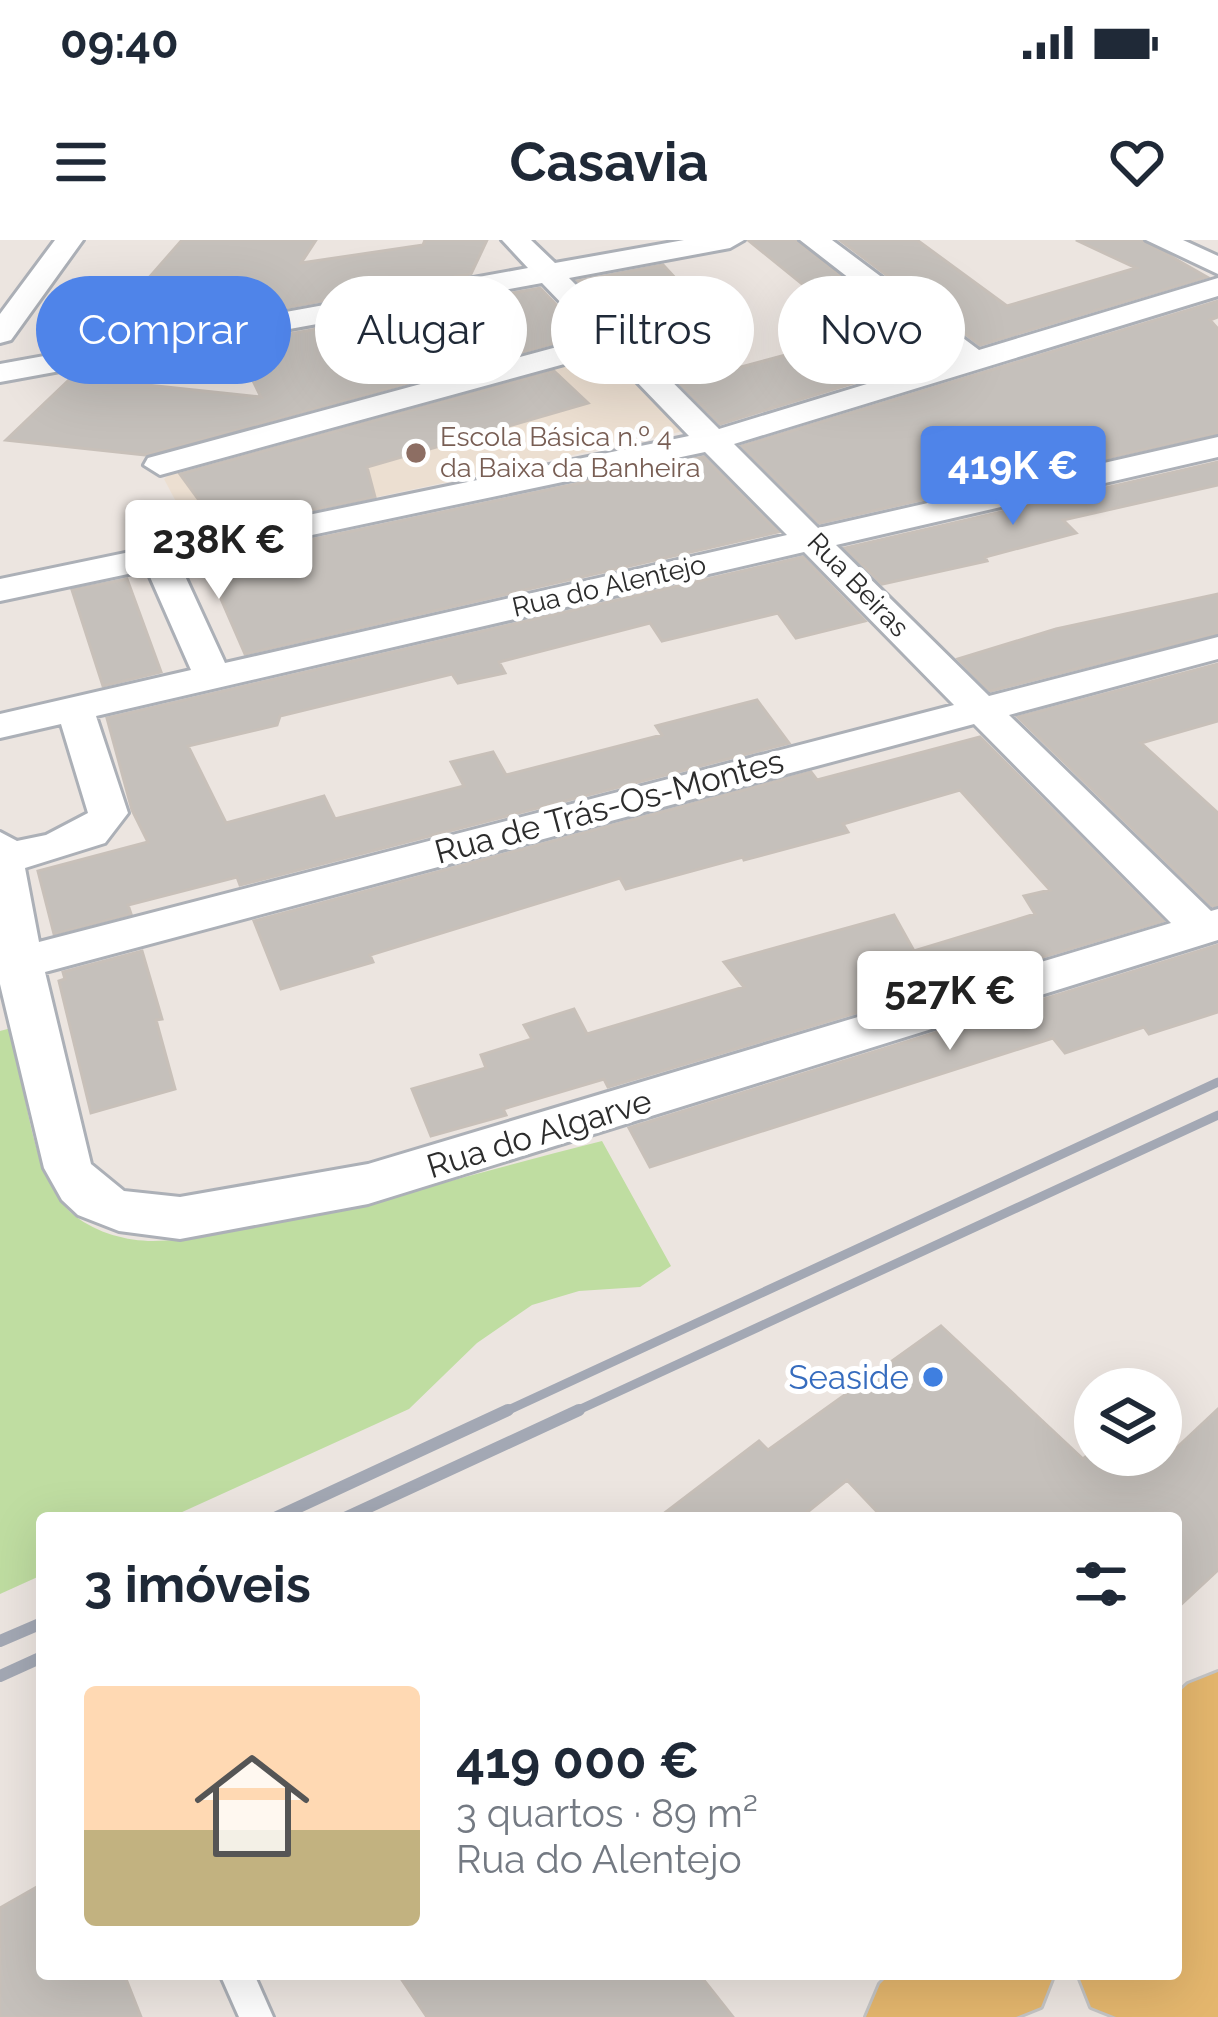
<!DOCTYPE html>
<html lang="pt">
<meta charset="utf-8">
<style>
:root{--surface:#fff;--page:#f6f6f7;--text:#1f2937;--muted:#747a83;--line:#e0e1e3;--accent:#4f84e9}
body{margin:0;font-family:Raleway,sans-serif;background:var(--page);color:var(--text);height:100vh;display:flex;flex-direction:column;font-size:45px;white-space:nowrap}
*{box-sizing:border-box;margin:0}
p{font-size:39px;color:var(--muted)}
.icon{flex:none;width:66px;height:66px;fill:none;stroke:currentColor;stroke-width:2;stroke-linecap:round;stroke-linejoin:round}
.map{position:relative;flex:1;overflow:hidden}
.side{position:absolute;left:36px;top:1272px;width:1146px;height:468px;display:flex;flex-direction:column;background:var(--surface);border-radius:12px;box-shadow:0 12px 48px #0002}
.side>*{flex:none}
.top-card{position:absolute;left:36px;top:36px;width:1146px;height:108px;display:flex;gap:24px}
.controls{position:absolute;left:1074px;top:1128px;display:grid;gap:24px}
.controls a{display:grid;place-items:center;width:108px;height:108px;border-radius:50%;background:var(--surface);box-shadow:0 12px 48px #0002;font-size:60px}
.price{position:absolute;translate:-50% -102px;padding:0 27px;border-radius:12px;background:#fff;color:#222;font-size:39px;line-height:78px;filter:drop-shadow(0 3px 6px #0008)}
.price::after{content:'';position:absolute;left:50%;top:72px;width:36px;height:27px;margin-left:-18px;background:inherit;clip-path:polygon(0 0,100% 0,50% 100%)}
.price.active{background:var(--accent);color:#fff}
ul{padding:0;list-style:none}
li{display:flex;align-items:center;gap:36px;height:300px;padding:0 48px}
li+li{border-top:3px solid var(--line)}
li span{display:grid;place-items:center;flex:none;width:336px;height:240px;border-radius:12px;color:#555}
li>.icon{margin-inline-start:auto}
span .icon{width:144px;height:144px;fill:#fffc;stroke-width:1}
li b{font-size:51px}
h2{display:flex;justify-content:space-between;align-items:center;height:144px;padding:0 48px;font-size:51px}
.chip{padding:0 42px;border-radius:54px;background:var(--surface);box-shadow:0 12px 48px #0002;font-size:42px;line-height:108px}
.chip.active{background:var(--accent);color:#fff}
.status{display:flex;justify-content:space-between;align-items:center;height:84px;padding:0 60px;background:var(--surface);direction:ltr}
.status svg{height:33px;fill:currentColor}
header{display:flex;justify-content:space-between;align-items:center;height:156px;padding:0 48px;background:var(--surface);font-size:54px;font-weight:700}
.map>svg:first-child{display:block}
.education{fill:#ecdfd1}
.green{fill:#bfdda1}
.building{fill:#c5c0bb;stroke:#c8c0b9;stroke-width:3}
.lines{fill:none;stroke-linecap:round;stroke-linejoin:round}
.service-casing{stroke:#acb0b7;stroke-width:6}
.minor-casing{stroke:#acb0b7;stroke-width:6}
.primary-casing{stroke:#c4c4c4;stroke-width:6}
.service{fill:#fff;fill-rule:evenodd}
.minor{fill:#fff;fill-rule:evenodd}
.primary{fill:#e4b66d;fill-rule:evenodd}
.rail-far1{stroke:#a3a8b4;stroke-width:9}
.rail{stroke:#a3a8b4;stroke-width:12}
.education-dot{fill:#8d6e63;stroke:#fff;stroke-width:4.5}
.shop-dot{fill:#3f7fe0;stroke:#fff;stroke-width:4.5}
.labels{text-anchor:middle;stroke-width:10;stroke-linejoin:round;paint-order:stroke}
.far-education-label{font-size:27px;fill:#785e54;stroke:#fff;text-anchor:start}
.far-street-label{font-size:27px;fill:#2c2c2c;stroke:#fff}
.street-label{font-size:33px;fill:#2c2c2c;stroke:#fff}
.shop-label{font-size:33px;fill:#366cbe;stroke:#fff;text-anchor:end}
</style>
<div class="status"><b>09:40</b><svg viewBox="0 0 49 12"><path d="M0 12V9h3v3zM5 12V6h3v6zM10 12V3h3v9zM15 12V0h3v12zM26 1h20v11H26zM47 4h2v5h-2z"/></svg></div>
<header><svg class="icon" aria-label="menu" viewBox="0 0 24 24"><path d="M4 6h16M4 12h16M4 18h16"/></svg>Casavia<svg class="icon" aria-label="heart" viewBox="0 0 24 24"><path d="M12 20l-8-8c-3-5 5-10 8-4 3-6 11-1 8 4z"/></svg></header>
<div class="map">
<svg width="1218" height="1777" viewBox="0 0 1218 1777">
<rect width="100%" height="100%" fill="#ece5e0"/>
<path class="education" d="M606,112L684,191L201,295L192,292L164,239L172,233Z"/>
<path class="green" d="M15,787C22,840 32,942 75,976C97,993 127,1001 153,1001C190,1001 226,991 262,985C377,964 489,929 602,901L671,1026L640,1047L579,1051L532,1065L477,1103L409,1169L169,1278H42V1335L0,1354V791Z"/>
<path class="building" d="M182,0H316L301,23L423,5L425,0H487L471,34L223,79L203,40H147Z
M748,0H796L942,116L720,184L578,41L663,25L691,55L730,130L864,94Z
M840,0H917L1007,66L1136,28L1076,0H1142L1207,37L980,105Z
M540,48L585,95L145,215L6,200L72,137L261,157L235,104Z
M1218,61V77L1210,80L1218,89V193L819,283L742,206Z
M554,131L588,163L367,227L375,257L220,289L180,234Z
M704,217L778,292L245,414L205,322Z
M1218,222V245L1063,280L1076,293L985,317L987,321L882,344L845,308Z
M803,317L865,381L796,398L778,373L662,401L650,383L499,422L505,433L458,443L452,434L280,476L277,485L188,506L226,583L324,556L335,579L464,546L451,522L493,512L506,535L662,495L656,486L757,460L789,503L240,645L237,637L128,665L131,674L54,694L38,631L148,602L132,570L107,478Z
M127,339L161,432L103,446L72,350Z
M1218,354V393L990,451L958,419L1056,389Z
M1218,424V481L1141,503L1218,573V665L1212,666L1018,477Z
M980,497L1163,681L608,847L604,839L503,869L506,875L431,896L412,849L486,828L481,815L532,799L524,785L574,769L587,794L744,747L724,722L894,675L914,711L1035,674L1024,656L1050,650L960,550L843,584L848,592L744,620L743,617L626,649L620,638L370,715L373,722L281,749L254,681L811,532L817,540Z
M1218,705V772L1149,794L1144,787L1065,813L1053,798L650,927L629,888Z
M142,711L162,779L156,780L175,849L91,873L59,741L65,739L63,732Z
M941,1086L1083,1219L1095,1209V1215H1161V1188L1169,1215L1218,1169V1330L1176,1369V1278H883L847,1240L800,1278H658L759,1201L768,1210Z
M42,1644V1734H124L141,1777H0V1668Z
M398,1734H699L733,1777H427Z"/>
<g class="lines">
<g class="service-casing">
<path id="service" d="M220,1734H254L273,1777H239Z"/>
</g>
<g class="minor-casing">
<path id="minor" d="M55,0H83L11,100L0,103V74Z
M502,0H531L555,23L684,0H744L730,8L569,38L719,189L952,118L800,0H832L979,110L1218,38V56L734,204L818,288L1218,197V217L836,305L989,456L1218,397V419L1009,475L1211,671L1218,669V700L368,964L180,999L119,991L78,975L62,960L44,928L0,744V592L17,601L46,595L88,573L61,484L0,498V474L191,430L147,330L0,361V339L689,196L608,112L160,235L144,225L148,218L594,97L542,43L0,142V124L528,28ZM705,212L787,295L225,423L179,323ZM804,312L954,465L39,702L25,628L105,603L128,573L96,476ZM974,484L1171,683L368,924L180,957L124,951L91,924L45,732Z
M1146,0H1183L1218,16V34Z"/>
</g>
<g class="primary-casing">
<path id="primary" d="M1218,1432V1777H1116L1091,1767L1078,1734H1176V1455L1188,1444Z
M890,1734H1054L1041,1767L1016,1777H866L880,1744Z"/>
</g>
<use href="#service" class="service"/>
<use href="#minor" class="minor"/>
<use href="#primary" class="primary"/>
<path class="rail-far1" d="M502,1173L1218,842
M572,1173L1218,875"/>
<path class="rail" d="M275,1278L508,1170
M345,1278L579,1170
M0,1401L42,1383
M0,1436L42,1417"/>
</g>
<circle class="education-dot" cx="416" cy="213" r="12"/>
<circle class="shop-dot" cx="933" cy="1137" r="12"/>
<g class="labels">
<g class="far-education-label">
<text x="440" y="206">Escola Básica n.º 4<tspan x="440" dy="31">da Baixa da Banheira</tspan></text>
</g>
<g class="far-street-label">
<text transform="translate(858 345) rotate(46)" y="9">Rua Beiras</text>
<text transform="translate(609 346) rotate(-13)" y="9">Rua do Alentejo</text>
</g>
<g class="street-label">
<text transform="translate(609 566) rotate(-15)" y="12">Rua de Trás-Os-Montes</text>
<text transform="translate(539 893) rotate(-17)" y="12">Rua do Algarve</text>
</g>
<g class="shop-label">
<text x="909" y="1149">Seaside</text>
</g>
</g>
</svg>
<div class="controls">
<a><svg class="icon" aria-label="layers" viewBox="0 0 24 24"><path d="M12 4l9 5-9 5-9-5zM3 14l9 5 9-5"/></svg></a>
</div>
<b class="price active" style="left:1013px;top:288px">419K €</b>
<b class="price" style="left:219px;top:362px">238K €</b>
<b class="price" style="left:950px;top:813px">527K €</b>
<div class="top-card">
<a class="chip active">Comprar</a>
<a class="chip">Alugar</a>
<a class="chip">Filtros</a>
<a class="chip">Novo</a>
</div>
<section class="side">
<h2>3 imóveis<svg class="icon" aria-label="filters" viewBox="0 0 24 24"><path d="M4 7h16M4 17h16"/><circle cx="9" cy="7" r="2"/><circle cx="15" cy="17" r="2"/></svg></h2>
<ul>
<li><span style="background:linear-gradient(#ffd9b3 60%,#c2b280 0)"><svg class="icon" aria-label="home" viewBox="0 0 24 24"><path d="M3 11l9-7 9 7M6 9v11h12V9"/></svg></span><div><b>419 000 €</b><p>3 quartos · 89 m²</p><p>Rua do Alentejo</p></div></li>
</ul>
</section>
</div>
